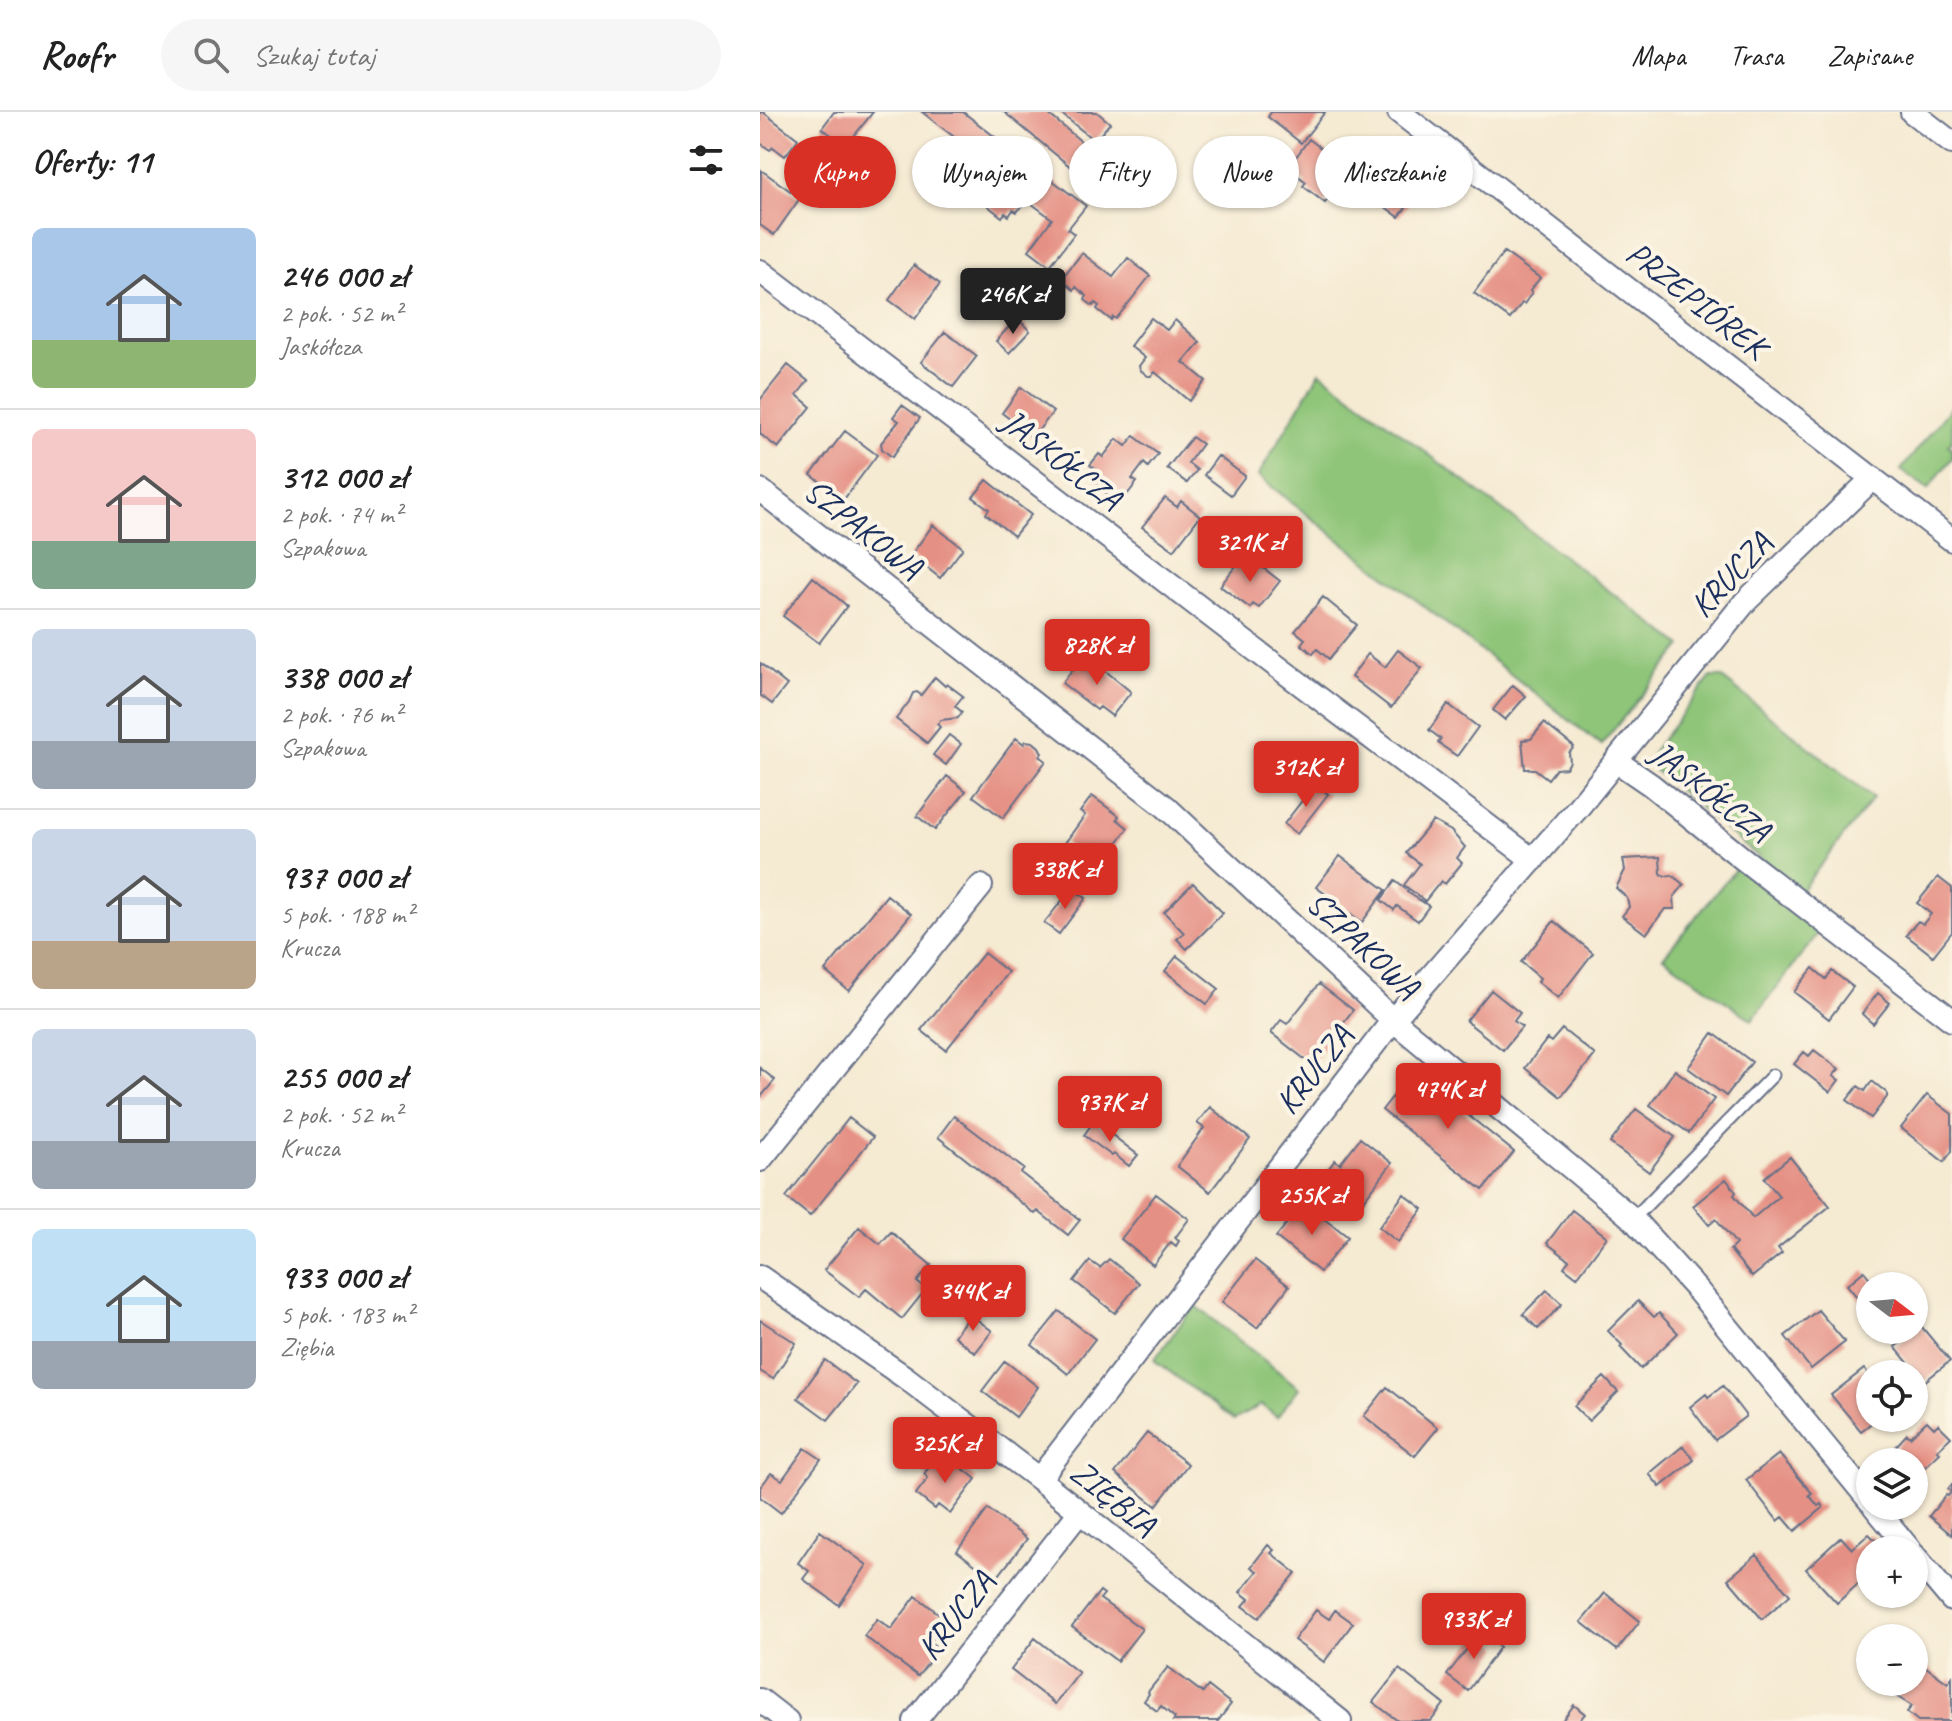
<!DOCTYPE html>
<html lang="pl">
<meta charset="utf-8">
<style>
:root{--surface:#fff;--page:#f6f6f6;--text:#222;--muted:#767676;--line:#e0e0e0;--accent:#d93025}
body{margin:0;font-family:Caveat,sans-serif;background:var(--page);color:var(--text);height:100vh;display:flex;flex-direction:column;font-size:30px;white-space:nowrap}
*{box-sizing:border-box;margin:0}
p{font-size:26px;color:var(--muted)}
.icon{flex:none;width:44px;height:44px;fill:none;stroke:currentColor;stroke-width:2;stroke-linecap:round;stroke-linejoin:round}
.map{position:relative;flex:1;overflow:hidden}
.drawer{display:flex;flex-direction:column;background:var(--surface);width:760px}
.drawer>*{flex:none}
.hud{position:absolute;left:24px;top:24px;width:760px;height:72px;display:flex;gap:16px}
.needle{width:52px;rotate:106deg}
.buttons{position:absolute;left:1096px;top:1160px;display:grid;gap:16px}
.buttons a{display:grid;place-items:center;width:72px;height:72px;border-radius:50%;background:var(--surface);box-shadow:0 2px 6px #0004;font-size:40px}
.price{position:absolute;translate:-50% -68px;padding:0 18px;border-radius:8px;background:var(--accent);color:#fff;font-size:26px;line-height:52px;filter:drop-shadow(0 2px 4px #0008)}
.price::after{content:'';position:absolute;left:50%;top:48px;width:24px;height:18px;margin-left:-12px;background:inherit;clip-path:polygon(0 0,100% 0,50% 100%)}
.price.selected{background:#222;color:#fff}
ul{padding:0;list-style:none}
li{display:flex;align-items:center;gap:24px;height:200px;padding:0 32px}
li+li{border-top:2px solid var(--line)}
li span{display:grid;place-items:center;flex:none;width:224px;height:160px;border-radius:12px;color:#555}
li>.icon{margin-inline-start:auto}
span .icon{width:96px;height:96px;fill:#fffc;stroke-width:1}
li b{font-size:34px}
h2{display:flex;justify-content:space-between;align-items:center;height:96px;padding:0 32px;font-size:34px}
.chip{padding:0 28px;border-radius:36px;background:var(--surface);box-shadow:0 2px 6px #0004;font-size:28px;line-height:72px}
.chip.selected{background:var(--accent);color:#fff}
header{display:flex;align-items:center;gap:48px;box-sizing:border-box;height:112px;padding:0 40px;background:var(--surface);border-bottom:2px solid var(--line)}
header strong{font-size:38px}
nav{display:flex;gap:44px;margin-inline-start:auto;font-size:28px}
.search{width:560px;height:72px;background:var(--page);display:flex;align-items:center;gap:20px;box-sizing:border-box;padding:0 28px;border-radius:44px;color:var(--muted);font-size:30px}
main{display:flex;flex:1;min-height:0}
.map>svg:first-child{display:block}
.green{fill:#8ec578;stroke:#547a6b;stroke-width:2}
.building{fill:#e59084}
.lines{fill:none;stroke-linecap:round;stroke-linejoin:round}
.lane-casing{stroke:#677087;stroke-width:15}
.street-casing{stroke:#677087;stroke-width:26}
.lane{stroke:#fff;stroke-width:11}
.street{stroke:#fff;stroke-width:22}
.labels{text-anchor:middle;stroke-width:8;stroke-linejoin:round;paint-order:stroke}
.street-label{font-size:34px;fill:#1b2f5e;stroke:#fcf5e5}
</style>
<header>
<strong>Roofr</strong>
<div class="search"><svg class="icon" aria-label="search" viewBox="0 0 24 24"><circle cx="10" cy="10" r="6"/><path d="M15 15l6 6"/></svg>Szukaj tutaj</div>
<nav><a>Mapa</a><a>Trasa</a><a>Zapisane</a></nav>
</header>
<main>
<section class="drawer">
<h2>Oferty: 11<svg class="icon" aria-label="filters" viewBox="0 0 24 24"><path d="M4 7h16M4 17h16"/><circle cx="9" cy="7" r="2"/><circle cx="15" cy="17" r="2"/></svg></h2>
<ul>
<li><span style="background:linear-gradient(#a9c7e8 70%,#8fb573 0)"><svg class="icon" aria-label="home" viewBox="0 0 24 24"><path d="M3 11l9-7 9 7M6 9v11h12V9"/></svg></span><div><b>246 000 zł</b><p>2 pok. · 52 m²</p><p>Jaskółcza</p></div></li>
<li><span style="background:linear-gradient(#f6c9c9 70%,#7fa58c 0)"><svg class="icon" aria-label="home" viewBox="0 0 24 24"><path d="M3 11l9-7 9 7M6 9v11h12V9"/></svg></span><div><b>312 000 zł</b><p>2 pok. · 74 m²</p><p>Szpakowa</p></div></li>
<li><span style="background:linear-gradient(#c9d6e8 70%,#9aa5b1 0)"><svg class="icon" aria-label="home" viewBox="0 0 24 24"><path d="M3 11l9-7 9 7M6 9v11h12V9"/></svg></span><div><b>338 000 zł</b><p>2 pok. · 76 m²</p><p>Szpakowa</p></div></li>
<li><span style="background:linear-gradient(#c9d6e8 70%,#b9a48a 0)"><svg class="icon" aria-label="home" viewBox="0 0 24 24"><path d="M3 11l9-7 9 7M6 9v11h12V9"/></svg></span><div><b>937 000 zł</b><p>5 pok. · 188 m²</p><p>Krucza</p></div></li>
<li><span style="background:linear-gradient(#c9d6e8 70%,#9aa5b1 0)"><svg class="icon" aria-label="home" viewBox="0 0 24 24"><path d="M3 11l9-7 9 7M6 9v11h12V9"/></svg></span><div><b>255 000 zł</b><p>2 pok. · 52 m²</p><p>Krucza</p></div></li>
<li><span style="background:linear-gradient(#bfe0f5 70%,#9aa5b1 0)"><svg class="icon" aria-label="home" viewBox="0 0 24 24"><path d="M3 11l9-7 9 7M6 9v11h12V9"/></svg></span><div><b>933 000 zł</b><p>5 pok. · 183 m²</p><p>Ziębia</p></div></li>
</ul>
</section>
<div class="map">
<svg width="1192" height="1609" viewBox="0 0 1192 1609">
<rect width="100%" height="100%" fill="#fcf5e5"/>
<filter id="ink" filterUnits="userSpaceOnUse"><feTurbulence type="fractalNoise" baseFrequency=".0125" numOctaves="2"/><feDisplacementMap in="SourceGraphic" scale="16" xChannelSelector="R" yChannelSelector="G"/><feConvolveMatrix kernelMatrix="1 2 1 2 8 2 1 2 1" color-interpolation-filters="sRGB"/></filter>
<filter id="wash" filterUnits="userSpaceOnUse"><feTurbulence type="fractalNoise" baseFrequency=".006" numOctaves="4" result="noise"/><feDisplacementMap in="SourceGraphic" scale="32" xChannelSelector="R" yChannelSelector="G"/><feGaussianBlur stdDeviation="1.8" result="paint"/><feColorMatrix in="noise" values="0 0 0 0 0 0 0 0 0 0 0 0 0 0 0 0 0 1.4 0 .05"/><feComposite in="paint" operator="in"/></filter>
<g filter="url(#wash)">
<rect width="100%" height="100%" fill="#f5ead2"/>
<path class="green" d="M560,260L922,534L841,633L498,364Z
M1192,294V329L1188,333L1192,336V346L1168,377L1141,358Z
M951,565H961L1113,686L1040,780L890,654L894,638Z
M977,755L1059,820L992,908L903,845Z
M435,1193L539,1276L517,1305L501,1293L474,1308L394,1248Z"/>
<g id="blocks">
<path class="building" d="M0,0H3L38,27L25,44L13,35L10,38L0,31Z
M74,0H113L86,34L62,16Z
M162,0H203L253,39L238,59Z
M244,0H286L329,36L312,56Z
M299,0H337L350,11L335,29Z
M511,0H565L541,31L508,5Z
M549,27L570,43H575L592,57L565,91L543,74L546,70L528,56Z
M629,46L664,71L639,105L605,80L614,67L607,63L615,51L622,56Z
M266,48L326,94L308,117L314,122L290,154L269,138L292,107L267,88L257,100L253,98L249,104L245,101L242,105L228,94L233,87L231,85L233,81L235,83L238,81L240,82Z
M1,58L40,86L14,123L0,113Z
M744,140L780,166L770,179L772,181L764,192L762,191L750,207L714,181Z
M322,141L353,165L368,146L390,164L356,207L353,205L351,208L337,197L339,194L335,191L333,194L325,188L327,184L316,175L314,178L301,167Z
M154,153L180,172L155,207L129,188Z
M257,206L270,219L249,241L236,229Z
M391,206L407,218L415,208L440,230L423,250L446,269L429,289L395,260L391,264H388L380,258L379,254L385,246L370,234Z
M185,220L217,244L193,275L161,250Z
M28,253L48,269L37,283L51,295L18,336L0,322V288Z
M261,275L293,300L273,325L242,301Z
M142,293L160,306L132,345L122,337L121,331L139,309L133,305Z
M85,319L117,343L84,387L51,363Z
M374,324L398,342L388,355L384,351L372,367L377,370L360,392L346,382L348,378L333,366L338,359L330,353L339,342L343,345L357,327L366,334Z
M432,325L442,332L428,351L437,358L427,371L407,356Z
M458,344L485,364L471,383L444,363Z
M227,368L271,403L254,424L226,402L229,397L213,385Z
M405,386L417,395L421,389L440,404L414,438L382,415Z
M173,413L203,436L180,466L151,443Z
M483,445L495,454L498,452L520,469L499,496L493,492L490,496L460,474Z
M53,465L87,494L59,531L23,504Z
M563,485L597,513L569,547L557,537L553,542L541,532L545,527L535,519Z
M638,538L662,556L631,596L591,565L608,542L625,555Z
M330,546L371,580L352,604L340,595L337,598L302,571L316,553L321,557Z
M0,551L27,573L12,592L0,583Z
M175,565L185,574L187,572L203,584L195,594L202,600L198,606L181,608L177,612L180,615L167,631L136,607L149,590L153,581L157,580L161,583Z
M753,573L766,584L745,608L733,598Z
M688,592L718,615L697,644L678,631L681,627L669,618Z
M784,611L814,635L809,641L810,650L806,656L796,657L788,667L775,657H765L762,628L771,627Z
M189,623L201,632L186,653L173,643Z
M256,626L264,632L266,629L273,630L279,635L282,641L280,644L286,649L243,706L213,684Z
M187,664L206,679L175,718L157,704Z
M555,672L568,682L537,722L524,712Z
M332,684L359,704L357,707L368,716L339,755L305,731L325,703L320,700Z
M673,709L691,719L705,735L697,746L702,751L685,772L681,769L665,789L644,773L660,752L646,741Z
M580,744L626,778L602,810L587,799L583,805L571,796L576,790L556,775Z
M900,745L901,762L905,764L912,763L924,773L914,785L915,797H905L886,822L862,804L869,795L867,786L856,776L865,758L863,747Z
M1178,765L1192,776V820L1173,844L1146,823L1158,809L1163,812L1171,802L1157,791Z
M635,769L648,779L647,780L669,794L658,809L637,794L634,798L621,788Z
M433,771L463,801L427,837L417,827L424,821L404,800Z
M312,776L326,786L299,822L284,811Z
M127,783L151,802L89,879L65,859Z
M794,809L833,841L798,886L778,870L780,866L761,850Z
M224,841L248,860L186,938L161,918Z
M417,844L459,877L447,892L405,859Z
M1053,856L1066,867L1072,859L1093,875L1069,907L1034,880Z
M559,872L593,898L551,952L511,921L521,908L527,912Z
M731,878L760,901L754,909L762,915L743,938L706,909Z
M1118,881L1130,891L1113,912L1102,902Z
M802,917L835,943L801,985L765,956L787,927L791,930Z
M953,921L992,950L966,984L928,956Z
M1054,938L1079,957L1073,964L1079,968L1070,980L1034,952L1044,940L1049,944Z
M0,956L15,968L0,986Z
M915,958L954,987L929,1021L890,993Z
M653,959L754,1040L723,1078L622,998Z
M1112,969L1127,981V985L1111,1006L1087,988L1098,974L1105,979Z
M1167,983L1192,1002V1039L1184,1050L1141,1016Z
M450,995L490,1027L450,1080L417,1054L444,1016L437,1011Z
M876,997L915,1025L889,1060L850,1031Z
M194,1004L264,1057L261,1061L320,1108L308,1123L278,1099L275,1102L178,1025Z
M89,1006L113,1025L50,1104L26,1085Z
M334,1009L378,1043L369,1054L354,1042L352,1044L324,1023Z
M600,1026L632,1051L601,1092L563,1064L575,1048L580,1052Z
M1030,1045L1070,1094L1018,1136L1022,1141L992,1165L970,1138L976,1132L956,1107L949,1113L933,1094L966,1067L976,1080L974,1083L993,1106L1019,1084L1004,1066Z
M396,1082L429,1107L415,1126L419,1129L416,1134L411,1130L393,1153L361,1127Z
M644,1082L663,1097L638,1130L619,1115Z
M544,1090L588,1125L560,1160L516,1125Z
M812,1098L847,1125L817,1165L804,1155L809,1148L787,1131Z
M99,1115L120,1132L131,1120L171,1153L157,1170L166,1177L142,1207L106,1177L99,1185L64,1158Z
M349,1147L379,1171L355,1201L314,1169L330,1149L340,1156Z
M495,1148L529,1174L497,1216L462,1190Z
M1104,1159L1116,1174H1110V1201L1087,1173Z
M787,1178L802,1192L778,1217L763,1202Z
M878,1189L894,1205L899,1201L918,1221L881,1257L860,1235L862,1233L848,1219Z
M1058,1198L1085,1230L1051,1257L1025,1224Z
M299,1199L335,1227L308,1262L272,1233Z
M210,1202L232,1219L215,1241L194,1224Z
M0,1208L36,1231L13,1267L0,1259Z
M1161,1214L1190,1249L1164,1270L1135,1235Z
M65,1248L97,1272L68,1308L38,1286Z
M245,1249L278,1275L256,1305L222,1279Z
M1104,1257L1110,1264V1306H1118L1101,1319L1071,1283Z
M844,1265L858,1280L829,1309L814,1294Z
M963,1274L986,1304L955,1328L930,1295L946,1282L948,1285Z
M627,1275L678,1316L655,1344L604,1304Z
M1167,1309L1174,1316L1178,1312L1191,1325L1177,1338L1180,1341L1154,1365V1350H1128L1126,1348L1138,1336L1136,1334L1147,1322L1150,1325Z
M387,1321L428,1352L396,1394L355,1361Z
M923,1334L934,1348L900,1375L889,1362Z
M45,1336L61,1347L21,1401L0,1385V1376L11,1361L22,1368Z
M179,1342L195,1355L197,1352L216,1367L190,1402L178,1393L175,1397L156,1382L168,1366L164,1362Z
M1019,1342L1052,1381L1049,1383L1058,1394L1061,1392L1063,1396L1035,1419L1023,1405L1018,1409L986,1368Z
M1192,1372V1423L1169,1404L1186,1383L1188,1384L1191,1380L1188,1377Z
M228,1397L267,1427L235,1468L197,1439Z
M60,1419L107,1453L79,1493L43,1467L49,1459L38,1451Z
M1109,1422L1119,1432L1101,1447L1110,1457V1461L1077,1491L1046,1457L1081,1425L1092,1437Z
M508,1433L514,1438L511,1441L536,1461L499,1506L483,1494L489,1487L480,1480L497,1459L491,1455Z
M997,1443L1030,1483L1002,1507L968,1467Z
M340,1479L344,1482L340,1487L382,1517L357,1549L312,1515Z
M845,1481L880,1509L857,1538L821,1510Z
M156,1484L187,1508L170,1530L179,1537L158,1564L104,1524L117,1507L131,1517Z
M556,1498L569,1507L575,1498L593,1511L564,1550L534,1528Z
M720,1520L740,1535L708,1579L687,1563Z
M275,1526L319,1561L295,1592L251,1558Z
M1162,1552L1188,1571L1192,1565V1609H1158L1147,1600L1152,1594L1136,1584L1134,1577L1139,1571L1154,1570V1563Z
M408,1555L443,1581L448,1574L471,1592L458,1609H413L415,1606L401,1594L397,1599L384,1589L389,1582L388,1580Z
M639,1557L684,1592L671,1609H638L613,1590Z
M814,1593L825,1602L819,1609H802Z"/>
</g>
</g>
<g filter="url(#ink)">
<use href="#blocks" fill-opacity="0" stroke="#677087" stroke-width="2"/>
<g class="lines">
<g class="lane-casing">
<path id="lane" d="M873,1107L1013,963"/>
</g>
<g class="street-casing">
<path id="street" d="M639,0L1192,428
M1152,0L1192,31
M0,159L494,537L773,748
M0,378L406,695L633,908L873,1107L938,1179L1110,1389
M856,649L985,490L1113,366
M0,1048L221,774
M0,1165L146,1266L279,1367L580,1609
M279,1367L633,908L816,698L856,649L891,673L982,746L1192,908
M1114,1394L1150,1438
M1154,1443L1192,1488
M0,1588L27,1609
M155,1609L319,1401"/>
</g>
<use href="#lane" class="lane"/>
<use href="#street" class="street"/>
</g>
</g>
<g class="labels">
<g class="street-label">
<text transform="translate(937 187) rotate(38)" y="12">PRZEPIÓREK</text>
<text transform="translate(302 347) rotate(38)" y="12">JASKÓŁCZA</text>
<text transform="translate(104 416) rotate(38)" y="12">SZPAKOWA</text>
<text transform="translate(970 462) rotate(-47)" y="12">KRUCZA</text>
<text transform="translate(951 679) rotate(38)" y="12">JASKÓŁCZA</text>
<text transform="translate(604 832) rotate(43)" y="12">SZPAKOWA</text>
<text transform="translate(553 957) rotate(-52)" y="12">KRUCZA</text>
<text transform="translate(354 1385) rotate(39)" y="12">ZIĘBIA</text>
<text transform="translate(195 1503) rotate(-52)" y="12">KRUCZA</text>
</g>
</g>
</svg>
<div class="buttons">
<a><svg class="needle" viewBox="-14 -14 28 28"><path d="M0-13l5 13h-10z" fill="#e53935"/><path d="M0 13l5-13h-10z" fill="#767676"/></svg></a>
<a><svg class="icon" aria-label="locate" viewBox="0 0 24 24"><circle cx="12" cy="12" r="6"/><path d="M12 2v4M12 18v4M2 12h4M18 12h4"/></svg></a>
<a><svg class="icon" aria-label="layers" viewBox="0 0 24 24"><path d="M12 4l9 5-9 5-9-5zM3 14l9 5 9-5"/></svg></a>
<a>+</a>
<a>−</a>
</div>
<b class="price selected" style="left:253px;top:224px">246K zł</b>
<b class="price" style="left:490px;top:472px">321K zł</b>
<b class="price" style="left:337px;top:575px">828K zł</b>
<b class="price" style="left:546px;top:697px">312K zł</b>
<b class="price" style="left:305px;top:799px">338K zł</b>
<b class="price" style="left:688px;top:1019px">474K zł</b>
<b class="price" style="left:350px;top:1032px">937K zł</b>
<b class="price" style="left:552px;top:1125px">255K zł</b>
<b class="price" style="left:213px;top:1221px">344K zł</b>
<b class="price" style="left:185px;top:1373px">325K zł</b>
<b class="price" style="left:714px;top:1549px">933K zł</b>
<div class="hud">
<a class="chip selected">Kupno</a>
<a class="chip">Wynajem</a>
<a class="chip">Filtry</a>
<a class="chip">Nowe</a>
<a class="chip">Mieszkanie</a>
</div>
</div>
</main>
